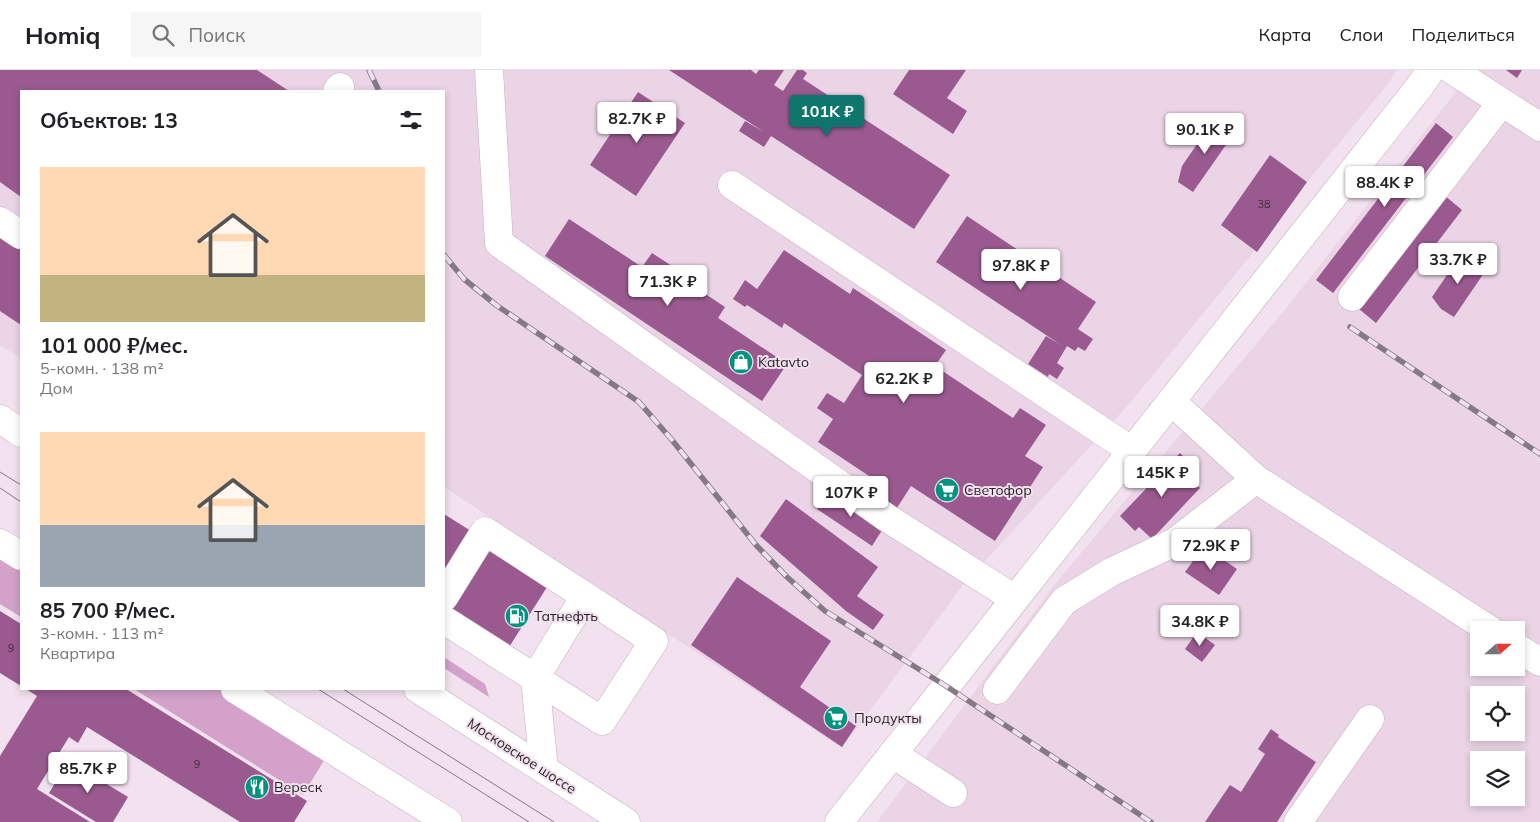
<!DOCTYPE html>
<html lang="ru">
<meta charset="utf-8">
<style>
:root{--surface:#fff;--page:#f6f6f6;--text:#202124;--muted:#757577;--line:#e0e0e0;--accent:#0f766e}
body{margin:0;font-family:Mulish,sans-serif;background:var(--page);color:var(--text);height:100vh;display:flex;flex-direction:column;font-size:19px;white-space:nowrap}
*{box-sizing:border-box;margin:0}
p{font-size:16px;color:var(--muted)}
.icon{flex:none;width:28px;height:28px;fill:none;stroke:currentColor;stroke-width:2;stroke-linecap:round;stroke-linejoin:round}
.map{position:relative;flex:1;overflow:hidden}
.side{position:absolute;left:20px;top:20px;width:425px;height:600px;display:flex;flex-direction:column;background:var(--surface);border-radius:0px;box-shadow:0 2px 8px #0003}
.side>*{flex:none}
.needle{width:32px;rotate:69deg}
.tools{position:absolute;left:1470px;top:551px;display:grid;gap:10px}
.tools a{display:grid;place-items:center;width:55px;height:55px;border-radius:0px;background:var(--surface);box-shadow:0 2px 8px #0003;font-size:25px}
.price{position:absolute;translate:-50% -42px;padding:0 11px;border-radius:5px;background:#fff;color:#222;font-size:16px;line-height:32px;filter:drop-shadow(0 1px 2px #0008)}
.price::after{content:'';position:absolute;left:50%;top:30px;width:15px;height:11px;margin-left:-8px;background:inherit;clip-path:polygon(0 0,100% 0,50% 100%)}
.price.selected{background:var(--accent);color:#fff}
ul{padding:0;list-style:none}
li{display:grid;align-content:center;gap:10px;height:265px;padding:0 20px}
li span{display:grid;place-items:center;height:155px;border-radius:0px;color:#555}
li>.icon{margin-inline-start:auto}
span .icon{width:90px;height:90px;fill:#fffc;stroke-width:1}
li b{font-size:21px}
h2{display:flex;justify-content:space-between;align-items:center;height:60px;padding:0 20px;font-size:21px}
header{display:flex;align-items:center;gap:30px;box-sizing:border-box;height:70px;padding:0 25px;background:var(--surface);border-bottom:1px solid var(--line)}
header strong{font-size:24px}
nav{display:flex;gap:28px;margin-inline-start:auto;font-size:18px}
.search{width:350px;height:45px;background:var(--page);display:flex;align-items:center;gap:12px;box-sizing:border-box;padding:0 18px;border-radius:0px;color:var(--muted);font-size:19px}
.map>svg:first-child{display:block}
.built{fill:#ead4e6;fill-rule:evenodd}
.green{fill:#d3a1ca}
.building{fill:#9a5a90}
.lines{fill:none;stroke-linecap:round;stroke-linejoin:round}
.minor-casing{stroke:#c2b2be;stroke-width:29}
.major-casing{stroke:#c2b2be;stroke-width:29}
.minor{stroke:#fff;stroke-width:28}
.major{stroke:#fff;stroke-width:28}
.tram{stroke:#857a83;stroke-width:1}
.rail-casing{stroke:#857a83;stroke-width:5.5}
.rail{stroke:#f2e1ee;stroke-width:4;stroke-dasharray:11;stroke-linecap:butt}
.labels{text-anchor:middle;stroke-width:4;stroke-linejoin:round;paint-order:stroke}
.number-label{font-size:11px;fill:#422d3e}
.poi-label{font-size:14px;fill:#241e23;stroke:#f2e1ee;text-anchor:start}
.street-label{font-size:14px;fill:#241e23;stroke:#f2e1ee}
</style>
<header>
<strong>Homiq</strong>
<div class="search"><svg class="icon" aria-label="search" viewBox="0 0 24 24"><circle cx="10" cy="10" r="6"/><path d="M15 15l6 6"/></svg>Поиск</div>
<nav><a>Карта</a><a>Слои</a><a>Поделиться</a></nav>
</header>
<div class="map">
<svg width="1540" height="752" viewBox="0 0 1540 752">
<rect width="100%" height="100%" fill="#f2e1ee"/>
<path class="built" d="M0,0H1397L1387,15L1307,112L1257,182L1255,180L1130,333L963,515L842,678L444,417V21H21V288L0,275Z
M1468,0H1540V752H877L1056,513L1288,236L1466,9ZM1479,560H1516V598H1479ZM1479,625H1516V662H1479ZM1479,690H1516V728H1479Z"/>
<path class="green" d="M0,485L21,498V547L0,534Z
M444,587L485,614L489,627L444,598Z
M134,619H219L326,687L303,725Z"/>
<path class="building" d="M0,0H257L289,21H21V127L0,112Z
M669,0H751L756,4L759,0H784L774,15L783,21L797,0H803L807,3L803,9L950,105L914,159L771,66L764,77L739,61L745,51L764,62Z
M909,0H966L947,28L967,41L953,64L893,24Z
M1506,0H1522L1517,8Z
M638,22L685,53L636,126L590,95Z
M1215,48L1235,62L1193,122L1178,112L1182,96Z
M1436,53L1453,67L1333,223L1316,210Z
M1270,85L1307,112L1257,182L1221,155Z
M1444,125L1462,140L1376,253L1359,239Z
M967,146L1096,232L1078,259L1093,269L1085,281L1078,277L1075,281L1067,276L1057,293L1064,298L1057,309L1049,304L1048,307L1028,294L1046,266L1061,275L936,192Z
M569,149L642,197L652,183L689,207L686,211L725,237L718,248L787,294L762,331L545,186Z
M0,159L21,172V255L0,241Z
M784,180L850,224L853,218L946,280L935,296L1013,348L1020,338L1046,355L1025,386L1043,397L995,471L911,416L895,441L867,423L875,410L818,372L833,349L817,338L827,323L844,333L862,305L784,253L782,258L747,235L745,237L733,229L745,210L757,219Z
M1462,183L1486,200L1454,247L1441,239L1432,227Z
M1180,383L1195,398L1188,406L1200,418L1152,469L1139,457L1135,461L1120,446Z
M830,420L884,457L872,476L817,439Z
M786,429L878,497L857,526L884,545L873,560L846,541L760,466Z
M444,444L471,461L444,503Z
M1204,476L1237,499L1219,525L1185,502Z
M488,480L547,517L506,582L448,544Z
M737,507L831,571L800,617L856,656L842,677L691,575Z
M0,541L21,554V616L0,603Z
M1197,562L1215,575L1202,592L1185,579Z
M26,619H126L307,731L294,752H240L87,657L78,673L69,667L37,719L90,752H0V686L37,626Z
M1271,659L1279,665L1278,667L1316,692L1277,752H1205L1230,715L1241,722L1265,684L1258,679Z
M69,691L128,727L113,752H96L49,723Z"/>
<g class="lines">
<g class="minor-casing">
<path id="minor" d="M489,0L499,173L887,448L1015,529
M1452,0L1540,57
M337,21L340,17
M732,115L1132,381
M0,151L21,165
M1352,227L1502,32
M1171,331L1256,409L1490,560
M0,473L21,486
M444,527L485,461L654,571L602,651L535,608L585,526
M444,550L535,608L544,700
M1516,577L1540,592
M235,619L448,752
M997,620L1064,531L1111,502L1175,472L1256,409
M893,684L953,723
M1298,752L1370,649"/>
</g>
<g class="major-casing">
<path id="major" d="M0,349L21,363
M418,619L626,752
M839,752L1420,16L1431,0"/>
</g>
<use href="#minor" class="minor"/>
<use href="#major" class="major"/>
<path class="tram" d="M0,402L21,415
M0,418L21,432
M318,619L529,752
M343,619L554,752"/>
<g class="rail-casing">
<path id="rail" d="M369,0L379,21
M444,185L464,209L496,235L639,332L672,370L756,475L787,507L825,541L946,616L1151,752
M1350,257L1540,384"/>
</g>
<use href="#rail" class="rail"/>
</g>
<defs>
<g id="shop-disc" transform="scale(1.25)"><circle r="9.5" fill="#029380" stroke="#f2e1ee"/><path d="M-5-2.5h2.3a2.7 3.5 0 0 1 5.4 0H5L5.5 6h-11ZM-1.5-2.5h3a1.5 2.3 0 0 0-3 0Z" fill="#fff"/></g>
<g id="supermarket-disc" transform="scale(1.25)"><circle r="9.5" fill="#029380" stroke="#f2e1ee"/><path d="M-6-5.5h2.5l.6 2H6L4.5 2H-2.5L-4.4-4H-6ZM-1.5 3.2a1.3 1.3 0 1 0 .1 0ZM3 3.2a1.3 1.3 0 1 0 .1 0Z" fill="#fff"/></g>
<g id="fuel-disc" transform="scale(1.25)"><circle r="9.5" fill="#029380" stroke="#f2e1ee"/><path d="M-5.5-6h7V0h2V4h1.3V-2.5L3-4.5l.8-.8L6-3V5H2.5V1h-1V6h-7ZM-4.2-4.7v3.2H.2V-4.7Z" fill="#fff"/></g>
<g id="restaurant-disc" transform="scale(1.25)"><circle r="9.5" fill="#029380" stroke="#f2e1ee"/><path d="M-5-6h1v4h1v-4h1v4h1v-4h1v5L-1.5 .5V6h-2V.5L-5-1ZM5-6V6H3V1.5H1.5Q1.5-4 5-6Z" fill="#fff"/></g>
</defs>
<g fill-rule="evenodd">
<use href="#shop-disc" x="741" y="292"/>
<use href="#supermarket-disc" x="947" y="420"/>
<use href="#fuel-disc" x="517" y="546"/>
<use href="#supermarket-disc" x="836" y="648"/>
<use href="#restaurant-disc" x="257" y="717"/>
</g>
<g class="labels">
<g class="number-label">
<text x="1264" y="138">38</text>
<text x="11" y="582">9</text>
<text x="197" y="698">9</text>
</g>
<g class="poi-label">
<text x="758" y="297">Katavto</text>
<text x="964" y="425">Светофор</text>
<text x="534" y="551">Татнефть</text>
<text x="854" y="653">Продукты</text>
<text x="274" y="722">Вереск</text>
</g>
<g class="street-label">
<text transform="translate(522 686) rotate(33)" y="5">Московское шоссе</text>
</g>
</g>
</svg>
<div class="tools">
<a><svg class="needle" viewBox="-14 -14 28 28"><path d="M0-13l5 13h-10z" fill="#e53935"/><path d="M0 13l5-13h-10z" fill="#757577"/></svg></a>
<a><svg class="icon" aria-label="locate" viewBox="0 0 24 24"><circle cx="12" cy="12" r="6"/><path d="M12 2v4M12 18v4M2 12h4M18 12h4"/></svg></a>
<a><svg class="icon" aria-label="layers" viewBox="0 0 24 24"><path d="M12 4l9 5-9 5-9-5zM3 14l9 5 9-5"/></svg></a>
</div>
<b class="price selected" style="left:827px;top:67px">101K ₽</b>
<b class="price" style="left:637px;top:74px">82.7K ₽</b>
<b class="price" style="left:1205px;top:85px">90.1K ₽</b>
<b class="price" style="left:1385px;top:138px">88.4K ₽</b>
<b class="price" style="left:1458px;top:215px">33.7K ₽</b>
<b class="price" style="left:1021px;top:221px">97.8K ₽</b>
<b class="price" style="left:668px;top:237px">71.3K ₽</b>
<b class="price" style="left:904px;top:334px">62.2K ₽</b>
<b class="price" style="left:1162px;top:428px">145K ₽</b>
<b class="price" style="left:851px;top:448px">107K ₽</b>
<b class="price" style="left:1211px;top:501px">72.9K ₽</b>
<b class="price" style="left:1200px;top:577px">34.8K ₽</b>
<b class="price" style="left:88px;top:724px">85.7K ₽</b>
<section class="side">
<h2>Объектов: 13<svg class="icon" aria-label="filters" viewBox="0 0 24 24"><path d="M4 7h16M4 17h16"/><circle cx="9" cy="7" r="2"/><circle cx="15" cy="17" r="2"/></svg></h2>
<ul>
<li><span style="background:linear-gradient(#ffd9b3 70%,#c2b280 0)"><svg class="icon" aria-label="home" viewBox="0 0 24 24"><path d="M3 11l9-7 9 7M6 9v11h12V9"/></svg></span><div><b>101 000 ₽/мес.</b><p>5-комн. · 138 m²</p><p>Дом</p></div></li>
<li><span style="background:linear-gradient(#ffd9b3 60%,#9aa5b1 0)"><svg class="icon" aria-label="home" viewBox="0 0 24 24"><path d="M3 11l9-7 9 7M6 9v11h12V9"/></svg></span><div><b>85 700 ₽/мес.</b><p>3-комн. · 113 m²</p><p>Квартира</p></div></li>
</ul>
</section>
</div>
